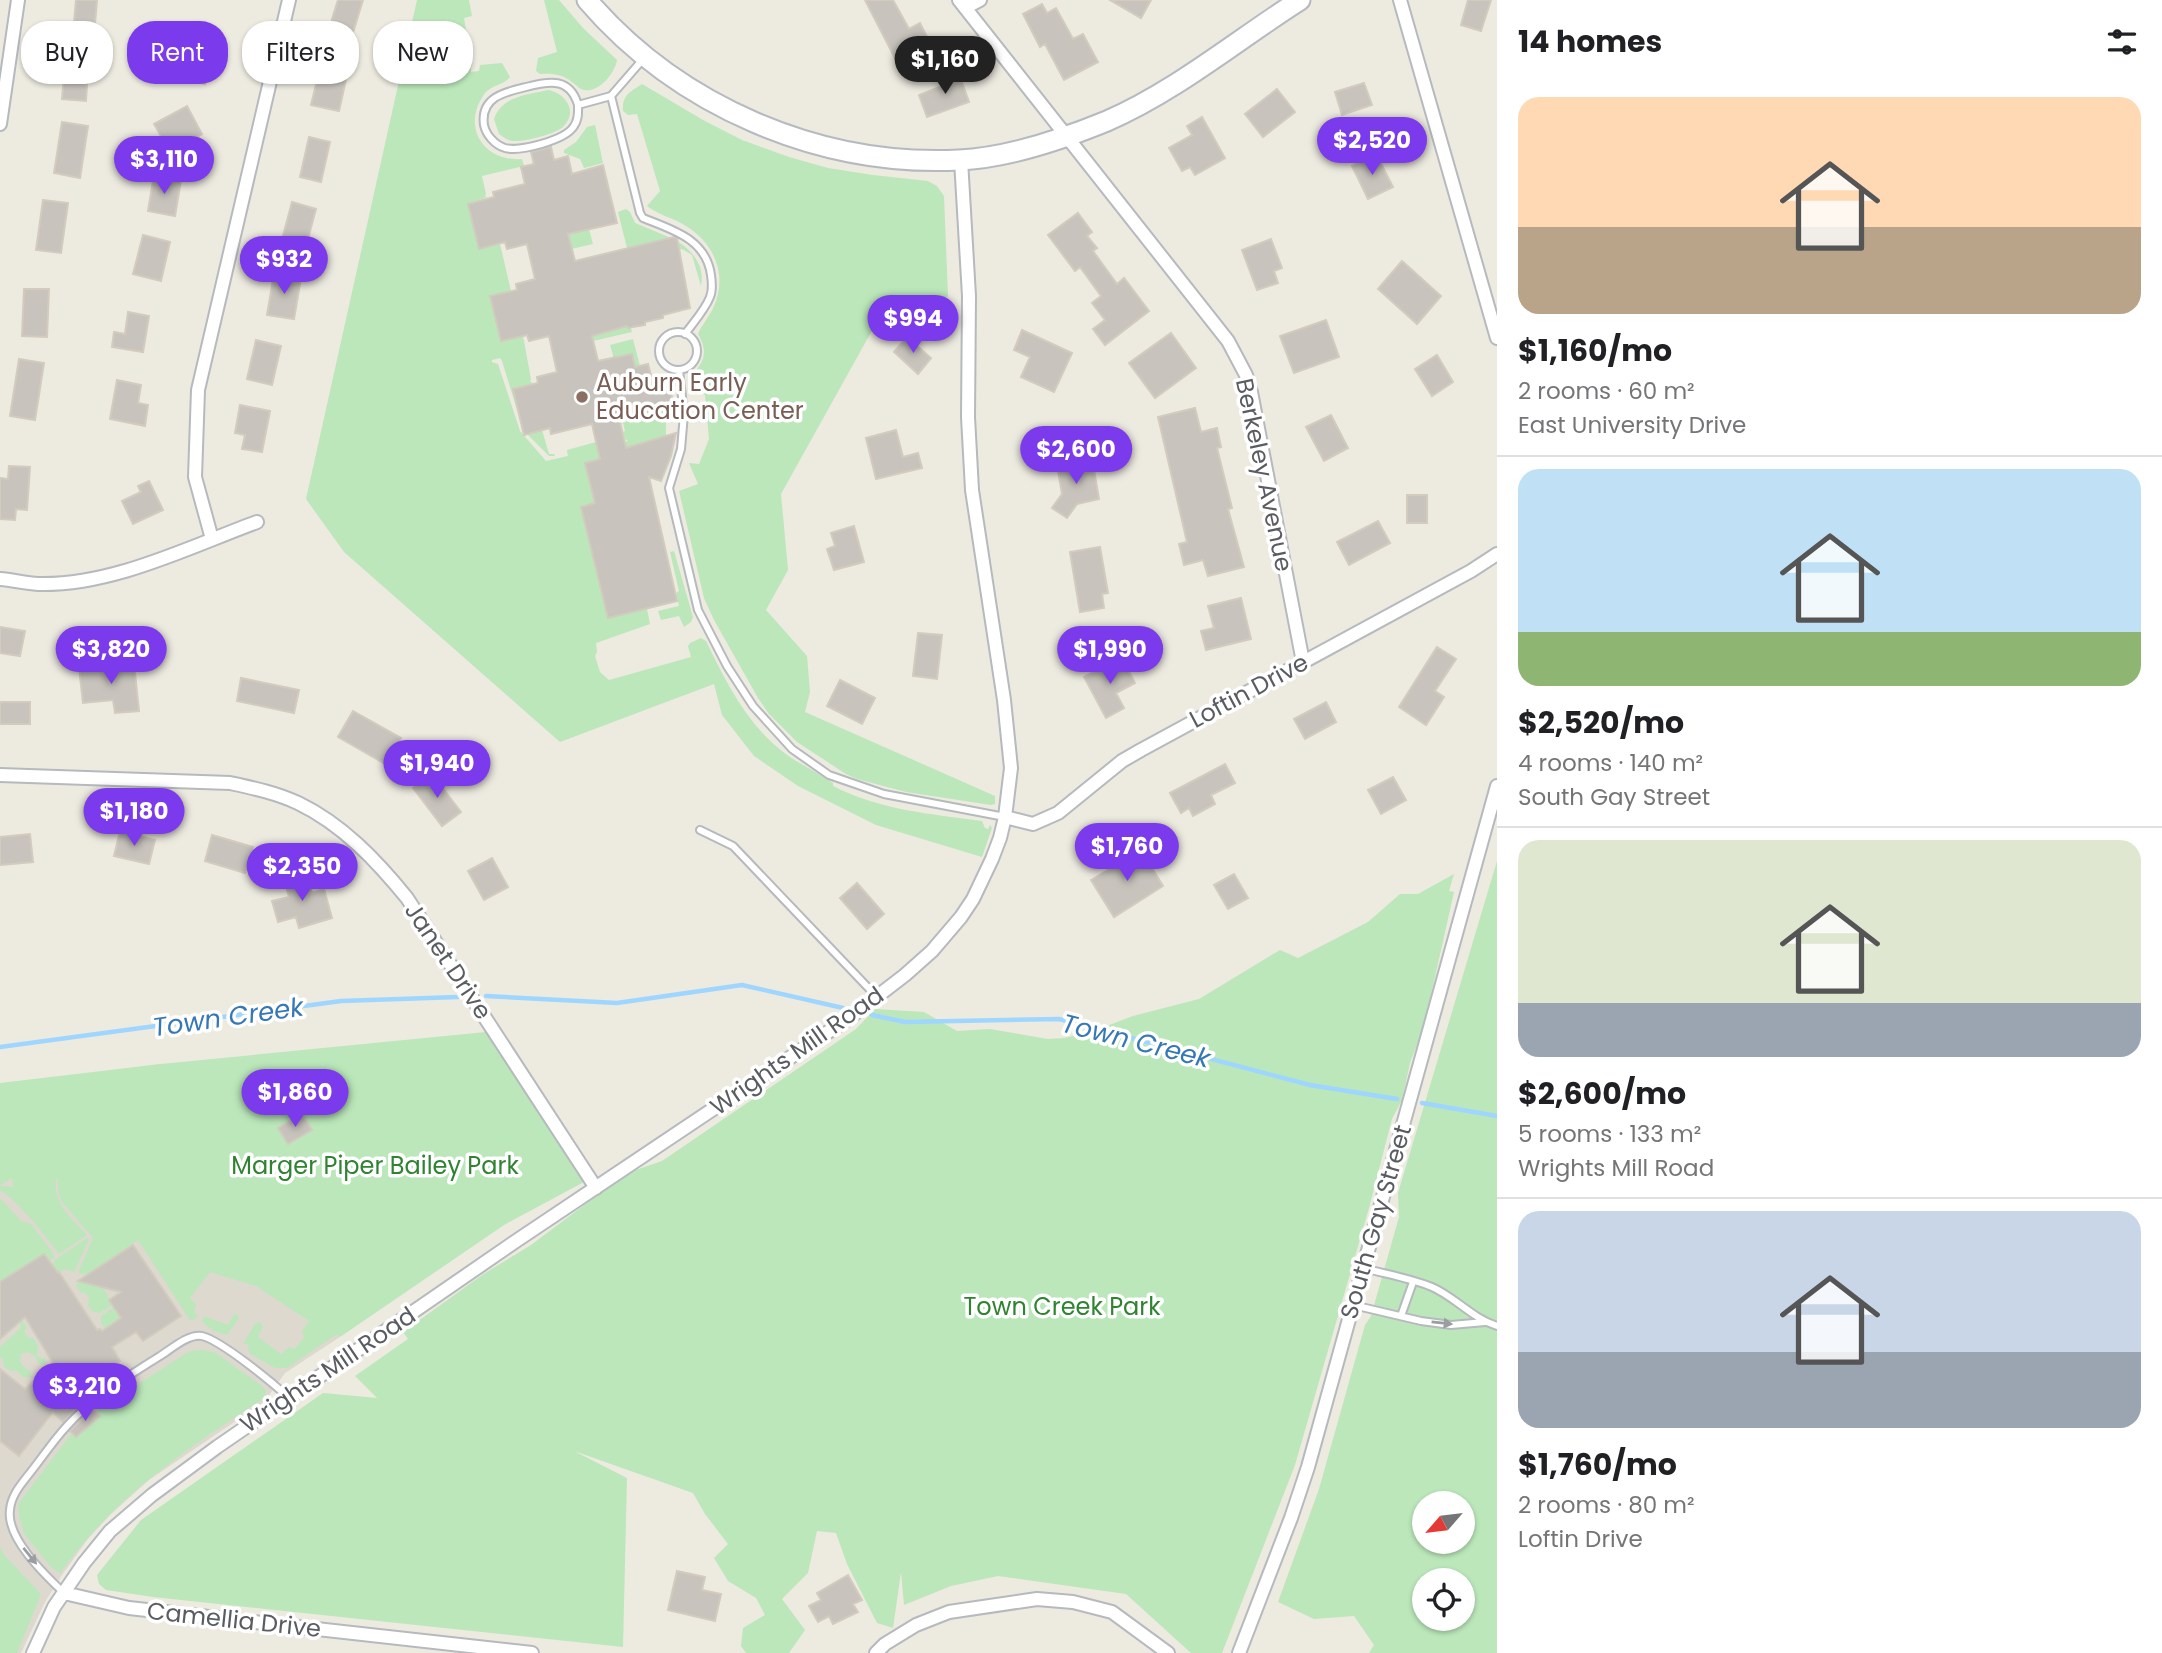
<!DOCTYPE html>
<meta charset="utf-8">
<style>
:root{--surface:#fff;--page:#f2f2f2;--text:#202124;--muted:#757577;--line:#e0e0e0;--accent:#7c3aed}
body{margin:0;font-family:Poppins,sans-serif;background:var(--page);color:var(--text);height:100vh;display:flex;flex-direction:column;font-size:26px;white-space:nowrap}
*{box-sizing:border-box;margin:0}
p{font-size:23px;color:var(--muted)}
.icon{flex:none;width:38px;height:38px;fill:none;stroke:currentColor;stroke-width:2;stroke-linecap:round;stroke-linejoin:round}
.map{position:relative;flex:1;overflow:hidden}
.panel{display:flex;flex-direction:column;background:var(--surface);width:665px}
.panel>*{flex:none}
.guide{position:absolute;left:21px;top:21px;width:665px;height:63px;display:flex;gap:14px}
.needle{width:46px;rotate:242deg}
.tools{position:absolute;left:1412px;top:1491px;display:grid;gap:14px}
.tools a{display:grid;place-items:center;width:63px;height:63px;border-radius:50%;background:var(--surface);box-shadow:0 2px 5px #0004;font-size:35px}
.price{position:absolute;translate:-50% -60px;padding:0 16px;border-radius:24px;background:var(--accent);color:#fff;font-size:23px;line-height:46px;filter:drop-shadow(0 2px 4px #0008)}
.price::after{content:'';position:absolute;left:50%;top:42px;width:21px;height:16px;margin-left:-10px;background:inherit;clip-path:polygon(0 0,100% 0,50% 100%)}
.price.selected{background:#222;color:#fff}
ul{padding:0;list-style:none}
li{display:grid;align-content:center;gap:14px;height:371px;padding:0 21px}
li+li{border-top:2px solid var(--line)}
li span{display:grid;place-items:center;height:217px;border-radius:21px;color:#555}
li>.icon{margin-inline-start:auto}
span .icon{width:126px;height:126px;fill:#fffc;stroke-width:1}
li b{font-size:30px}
h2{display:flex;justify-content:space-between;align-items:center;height:84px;padding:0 21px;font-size:30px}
.pill{padding:0 24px;border-radius:28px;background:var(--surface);box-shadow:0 2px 5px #0004;font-size:24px;line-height:63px}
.pill.selected{background:var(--accent);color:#fff}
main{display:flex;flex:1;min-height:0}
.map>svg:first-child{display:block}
.education{fill:#ddd9cf}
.green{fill:#bbe7ba;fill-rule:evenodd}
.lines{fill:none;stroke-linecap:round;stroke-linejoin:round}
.stream{stroke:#9ed6ff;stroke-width:4.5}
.building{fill:#c8c4bd;stroke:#d2cbbe;stroke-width:2}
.lane-casing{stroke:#b6b9be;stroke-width:10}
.street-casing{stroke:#b6b9be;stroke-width:16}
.secondary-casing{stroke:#b6bac0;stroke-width:23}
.lane{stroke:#fff;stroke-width:6}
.street{stroke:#fff;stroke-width:12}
.secondary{stroke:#fff;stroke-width:19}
.oneway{fill:#9b9ea1}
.education-dot{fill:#8d6e63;stroke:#fff;stroke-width:2.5}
.labels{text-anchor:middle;stroke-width:7;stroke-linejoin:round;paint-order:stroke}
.education-label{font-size:24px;fill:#785e54;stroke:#fff;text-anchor:start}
.street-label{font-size:24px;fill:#595d62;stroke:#fff}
.park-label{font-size:24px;fill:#2f8331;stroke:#fff}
.water-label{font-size:26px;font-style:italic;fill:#3677b6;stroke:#fff}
</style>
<main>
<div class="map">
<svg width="1497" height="1653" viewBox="0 0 1497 1653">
<rect width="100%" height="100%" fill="#edeae0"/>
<path class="education" d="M161,1064L340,1337L285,1373L265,1401L149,1480L111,1514L87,1540L62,1575L45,1602L21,1653H0V1085Z"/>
<path class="green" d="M417,0H469L472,16L464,18L472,66L471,67V72L479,71L480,65L502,63L510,77C503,86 489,85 483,96C462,128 484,162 522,159L524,166L482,176L486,194L485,196L487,197L468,204L479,249L500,244L511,291L491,296L501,341L523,336L531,379L530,381L533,384L513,389L519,416L502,361L500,358L492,360V362L498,364L520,431L546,461L568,456L567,450L596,442L599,455L606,458L585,463L595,503L581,507L608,617L647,609L650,624L596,643L597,652L595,656L600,672L609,680L691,657L688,646L690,643L701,638L706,641C726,682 748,727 787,755C801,765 818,772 833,783V786C879,810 931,814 982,821L985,828L988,829L990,825L992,828L982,857L876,825L798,786L754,756L722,715L714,684L560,742L344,552L306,499Z
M544,0H559L583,28L617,60C615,74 596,96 581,89C579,88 574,83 572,82C562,74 552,73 540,74L536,71L538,58L557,52Z
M642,84L703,120L742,140L789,157L828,168L873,175L928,181L937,186L944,196L948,297L889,300L781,494L788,570L766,610L807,656L810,692L805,712L995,796V804L991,805L906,792L857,779L846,774L797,742L769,714L758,698L714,620L704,598L679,491L698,484L689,463L699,464L709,439L705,395L702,392L691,393L690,386L697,382H712L714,380L711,378H698L692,375C705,361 708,351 698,334C702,324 710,316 714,306C728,275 714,243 686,226C674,218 658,215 647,206L660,191L637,114L628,115L623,111C622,95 630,92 642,84Z
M548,90C565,93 579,111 563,127C555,134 524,142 514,141C508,141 503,137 499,134L494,119C502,96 527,95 548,90Z
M595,125L603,163L584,168L580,159L564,153V150L576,142L587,127Z
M626,209L630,212L635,223L671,238L627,248L618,212Z
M589,229L593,244L571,249L568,234Z
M677,241C693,251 705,266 701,286L692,255L682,249L679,250Z
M584,305L607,323L609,331L627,326L631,328L632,332L593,341Z
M633,339L640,366L635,367L631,354L612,359L613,355L610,345Z
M660,391L666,409V437L626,448L625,442L628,441L625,439L623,432L625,431L623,423L620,424L615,419Z
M542,430L549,454H554L555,456H549L527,434Z
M674,551L693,617L691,622L684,627L679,616L661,620L658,611L679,606L676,593L679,591L670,552Z
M1497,861V1653H1369L1374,1645L1354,1616L1314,1619L1278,1602L1319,1489L1365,1325L1371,1316L1399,1217L1398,1193ZM1424,1503H1463V1542H1424ZM1424,1580H1463V1619H1424Z
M1454,874L1449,891L1454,892L1424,1026L1410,1063L1402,1100L1392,1119L1369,1208L1295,1465L1222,1653H1191L1126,1594L998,1576L951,1586L904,1605L901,1572L893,1628L877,1623L847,1564L836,1533L817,1531L808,1573L782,1599L805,1630L789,1653H746L741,1646L743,1628L765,1615L756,1598L728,1581L714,1558L728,1544L705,1514L693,1493L574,1451L627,1478L623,1647L153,1597L106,1590L99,1584L97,1575L141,1520L323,1393L377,1398L355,1376L408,1339L403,1332L482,1275L531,1245L627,1173L662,1161L856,1029L875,1009L924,1012L957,1031L990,1029L1048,1039L1064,1038L1088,1033L1133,1016L1199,999L1280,950L1298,958L1368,922L1400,894H1418Z
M486,1032L582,1173L584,1182L504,1225L340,1337L337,1334L287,1368H275L249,1353L248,1344H243L255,1324L260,1322L263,1326L258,1337L281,1354L289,1347L294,1349L304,1338L302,1331L309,1321L256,1286L210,1272L190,1298L196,1305L194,1312L198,1316L195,1319L190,1320L138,1240L93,1271L94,1273L90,1275L78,1273L93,1238L62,1202L58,1191V1179H56C53,1205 71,1217 87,1235L59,1254L34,1222L11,1198L0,1190V1186L13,1187L12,1178L0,1185V1083L161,1064Z
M0,1198L21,1221L31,1224L53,1253L54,1258L50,1260L44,1254L0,1282Z
M87,1238L89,1240L74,1272L65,1269L58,1273L52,1265L55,1260Z
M80,1281L92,1284L99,1281L113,1305L99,1313L92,1311L88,1305L89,1297L84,1292L81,1293L76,1285Z
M114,1307L121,1318L105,1328L101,1323V1316Z
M234,1314L238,1315L239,1318L227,1335L214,1331L202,1322L204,1316L228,1325Z
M22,1320L27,1327L24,1331L27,1337L34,1339L38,1346L37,1355L42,1359L45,1358L46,1365L38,1363L35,1356L28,1352L21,1354L20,1362L24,1367L30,1371L32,1377H23L16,1370L11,1371L4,1367L3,1359L0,1357V1347L21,1328L19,1322Z
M202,1350L216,1353L262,1386L266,1391L264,1398C186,1450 116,1495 60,1573L52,1568L25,1535L20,1521L18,1504L72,1433L76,1437L99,1417L95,1412L185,1354L191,1351Z
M0,1547L5,1556L41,1594L17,1653H0Z"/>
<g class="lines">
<path class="stream" d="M486,996L617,1003L742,985L843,1008
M872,1015L905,1022L1059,1019L1310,1085L1397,1099
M0,1047L341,1001L458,997
M1422,1103L1497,1116"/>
</g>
<path class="building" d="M76,0H97L95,24L74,22Z
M338,0H363L351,39L328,32Z
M865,0H893L909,29L920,23L937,56L903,74Z
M1110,0H1151L1141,18Z
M1468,0H1491L1481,31L1461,25Z
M1042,4L1047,13L1056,8L1073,39L1083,34L1098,62L1064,80L1045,44L1040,47L1023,14Z
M197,39L221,45L216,66L210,65L205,84L186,79Z
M66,53L89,54L86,101L62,99Z
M322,60L349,66L339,111L311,105Z
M958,71L969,102L927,117L919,95L942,86L939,79Z
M1364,83L1372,105L1342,115L1335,92Z
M1277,89L1295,112L1263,137L1245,114Z
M187,106L202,134L170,152L154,124Z
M1202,117L1225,158L1195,175L1190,167L1182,171L1169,148L1192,135L1187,126Z
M62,122L88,126L80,178L54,173Z
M309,137L330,142L321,182L300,177Z
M551,147L554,160L568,156L572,174L603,165L617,223L568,234L575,261L674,237L677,238L690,308L663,315V318L645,322V325L628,328L627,326L592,336L598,361L632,354L635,367L648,364L656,394L668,387L671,393L674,405L619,418L626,448L676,433L671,456L661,481L649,477L677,601L608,618L581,507L595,503L585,463L600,459L592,424L551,434L550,428L524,435L513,389L538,383L537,377L557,372L549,336L529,341L527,335L501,341L490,296L517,290L516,284L535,279L527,244L507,249L505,242L479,249L468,204L494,197L493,192L525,184L521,167L534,164L531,152Z
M1376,154L1393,187L1368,199L1352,166Z
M154,175L181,180L175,216L148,211Z
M43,200L68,203L61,253L36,250Z
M292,202L316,209L305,250L281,243Z
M1078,213L1092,232L1087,236L1097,248L1093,251L1117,284L1124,278L1149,311L1105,345L1093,329L1105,320L1092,303L1101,296L1080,267L1075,271L1048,235Z
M143,235L170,242L161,281L133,274Z
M1271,239L1282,268L1274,271L1278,283L1257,290L1242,250Z
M1402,261L1441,296L1417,324L1378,289Z
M274,274L301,278L294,319L267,315Z
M24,289H49L47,337L22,336Z
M128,312L149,316L143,352L112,347L114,332L125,334Z
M1326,320L1339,357L1294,373L1280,336Z
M1022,330L1072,353L1054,392L1021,377L1030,357L1014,350Z
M1171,333L1196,368L1155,398L1129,363Z
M907,337L931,358L918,374L894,352Z
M256,340L281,346L272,385L247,379Z
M1437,355L1453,382L1432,396L1415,369Z
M19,359L44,363L35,420L10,416Z
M117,380L141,385L138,403L148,405L145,426L110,419Z
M240,405L270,411L262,452L242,449L245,435L235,433Z
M1195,408L1201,432L1217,428L1221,447L1217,448L1232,508L1228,509L1244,567L1208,576L1203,560L1184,565L1179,544L1187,542L1158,417Z
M1331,415L1348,448L1324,461L1306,427Z
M896,430L903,457L918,453L922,468L876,479L866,438Z
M1092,458L1099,499L1077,504L1067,518L1052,508L1062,494L1057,465Z
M9,466L30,467L27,510L16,509L15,520L0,519V478L8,479Z
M149,481L163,510L133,524L122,501L141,492L138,486Z
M1407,495H1427V523H1407Z
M1378,521L1390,543L1349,565L1337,542Z
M854,526L864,562L834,570L827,549L835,546L831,533Z
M1100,547L1108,593L1102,594L1104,608L1080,612L1070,552Z
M1241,598L1251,639L1206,650L1201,631L1214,628L1208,606Z
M0,627L25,631L20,656L0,653Z
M918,633L942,635L937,679L913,676Z
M1437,647L1456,659L1435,691L1444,697L1426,725L1399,707Z
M1121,657L1135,683L1116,693L1124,708L1106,718L1084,677Z
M134,663L139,711L115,713L113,700L83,703L79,668Z
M241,678L299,690L294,713L237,701Z
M840,680L875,698L862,724L827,706Z
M0,702H30V724H0Z
M1326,702L1336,722L1305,739L1294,719Z
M353,711L401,738L387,765L338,737Z
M1225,764L1235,783L1211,795L1215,804L1193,816L1189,808L1181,813L1170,793Z
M432,774L461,812L442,826L413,788Z
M1393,777L1406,800L1381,814L1368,790Z
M120,831L155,840L149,864L114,856Z
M30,834L33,862L0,865V837Z
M212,835L253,847L245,873L205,861Z
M1141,850L1163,886L1114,917L1091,880Z
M492,858L508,887L484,900L468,871Z
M306,874L312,893L324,889L332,918L299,928L296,917L278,922L272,901L289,897L284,880Z
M1234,874L1248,898L1228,909L1214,885Z
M857,883L884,914L867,929L840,898Z
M302,1114L312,1130L288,1144L278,1128Z
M133,1245L181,1316L143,1341L136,1332L112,1347L120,1361L73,1392L83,1402L63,1422L53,1412L19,1456L0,1441V1369L25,1389L53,1363L25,1317L0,1339V1282L44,1254L58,1273L59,1272L97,1330L100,1329L102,1331L121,1318L109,1300L121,1292L78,1281Z
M92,1410L100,1416L76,1437L70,1431Z
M677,1571L705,1577L702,1590L721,1594L715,1621L668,1610Z
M848,1575L862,1600L853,1604L858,1612L833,1624L829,1616L818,1622L809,1606L821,1600L817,1593Z"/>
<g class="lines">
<g class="lane-casing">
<path id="lane" d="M611,96L640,213L643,218C673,230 706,239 711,275C712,282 713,290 710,297C705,310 693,323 685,334
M578,105C578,112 579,119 574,126C566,140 520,152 505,148C495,145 486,135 484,125C480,97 505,92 526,87C549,81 570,77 578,105L611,96L644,58
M659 351a19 19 0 1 1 38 0a19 19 0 1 1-38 0Z
M679,370L684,414L681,449L669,488L698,610L727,666L753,706L792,749L829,775L884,794L1005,817
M700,830L733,846L877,997
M1363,1268C1385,1274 1410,1278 1432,1287C1455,1297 1472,1318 1497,1326
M1353,1305L1421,1321L1451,1325L1485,1322
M1401,1316L1413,1282
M64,1593C45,1575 6,1538 10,1510C11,1494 24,1481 33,1469C44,1455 54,1440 66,1427C92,1398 127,1377 160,1356C170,1350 189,1333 202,1336C222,1341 273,1383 289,1398"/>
</g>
<g class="street-casing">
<path id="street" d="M959,0L1228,341L1246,375L1251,392L1303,662
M1400,0L1497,338
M965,8L980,0
M0,124L18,0
M212,539L195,477L198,390L289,0
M0,579C12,580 25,583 38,584C112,586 189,547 257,522
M0,775L230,783C253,788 277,793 298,803C342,824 377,861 407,898L596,1188
M1005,817L1033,824L1058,813L1122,761L1141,750L1471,571L1497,554
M64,1593L129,1608L532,1653
M33,1653L54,1607L84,1563L110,1531L152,1495L217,1447L516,1241L849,1018L905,975L932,951L961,917L973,899L992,859L1000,838L1005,817L1011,768L1004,700L972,490L968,417L969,296L961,160
M876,1653L885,1644L916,1625L949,1612L1037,1599L1073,1602L1112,1612L1168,1653
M1239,1653L1291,1518L1308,1467L1497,786"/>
</g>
<g class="secondary-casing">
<path id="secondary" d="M587,0C678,106 819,167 959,160C1006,158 1063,139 1107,121C1176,91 1237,40 1300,0"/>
</g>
<use href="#lane" class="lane"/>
<use href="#street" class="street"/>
<use href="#secondary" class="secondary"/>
</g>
<defs><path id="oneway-solid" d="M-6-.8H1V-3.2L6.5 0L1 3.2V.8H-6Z" transform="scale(1.75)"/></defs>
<g class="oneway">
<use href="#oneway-solid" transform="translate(1442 1323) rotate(6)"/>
<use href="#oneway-solid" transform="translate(30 1556) rotate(51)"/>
</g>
<circle class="education-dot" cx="582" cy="397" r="7"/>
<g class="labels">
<g class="education-label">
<text x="596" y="391">Auburn Early<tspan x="596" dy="28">Education Center</tspan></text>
</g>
<g class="street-label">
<text transform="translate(1264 475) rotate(78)" y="8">Berkeley Avenue</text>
<text transform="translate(1249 691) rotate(-28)" y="8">Loftin Drive</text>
<text transform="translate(448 961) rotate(56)" y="8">Janet Drive</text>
<text transform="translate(797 1051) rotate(-35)" y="8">Wrights Mill Road</text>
<text transform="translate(1376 1222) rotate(-74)" y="8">South Gay Street</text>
<text transform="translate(328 1370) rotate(-34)" y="8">Wrights Mill Road</text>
<text transform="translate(234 1620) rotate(6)" y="8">Camellia Drive</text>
</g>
<g class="park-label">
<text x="375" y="1174">Marger Piper Bailey Park</text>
<text x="1062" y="1315">Town Creek Park</text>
</g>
<g class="water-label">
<text transform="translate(228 1017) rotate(-8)" y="9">Town Creek</text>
<text transform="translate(1136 1041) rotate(14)" y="9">Town Creek</text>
</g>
</g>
</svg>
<div class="tools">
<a><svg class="needle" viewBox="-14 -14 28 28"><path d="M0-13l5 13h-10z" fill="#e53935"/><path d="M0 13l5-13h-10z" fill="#757577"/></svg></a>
<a><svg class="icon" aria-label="locate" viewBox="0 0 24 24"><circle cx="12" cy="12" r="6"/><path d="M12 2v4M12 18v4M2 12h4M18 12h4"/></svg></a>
</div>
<b class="price selected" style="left:945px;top:96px">$1,160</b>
<b class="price" style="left:1372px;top:177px">$2,520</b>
<b class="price" style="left:164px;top:196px">$3,110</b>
<b class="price" style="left:284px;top:296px">$932</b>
<b class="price" style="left:913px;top:355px">$994</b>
<b class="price" style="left:1076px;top:486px">$2,600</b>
<b class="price" style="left:111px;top:686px">$3,820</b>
<b class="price" style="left:1110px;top:686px">$1,990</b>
<b class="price" style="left:437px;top:800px">$1,940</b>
<b class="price" style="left:134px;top:848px">$1,180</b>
<b class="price" style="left:1127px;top:883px">$1,760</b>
<b class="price" style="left:302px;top:903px">$2,350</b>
<b class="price" style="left:295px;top:1129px">$1,860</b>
<b class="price" style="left:85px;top:1423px">$3,210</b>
<div class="guide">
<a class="pill">Buy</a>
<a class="pill selected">Rent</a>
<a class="pill">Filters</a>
<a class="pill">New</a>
</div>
</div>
<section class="panel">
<h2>14 homes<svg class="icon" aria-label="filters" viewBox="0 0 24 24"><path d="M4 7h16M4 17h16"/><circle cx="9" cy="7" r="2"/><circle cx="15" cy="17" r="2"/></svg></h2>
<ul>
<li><span style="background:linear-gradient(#ffd9b3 60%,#b9a48a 0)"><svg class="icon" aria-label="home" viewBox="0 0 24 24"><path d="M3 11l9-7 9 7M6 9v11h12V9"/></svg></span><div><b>$1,160/mo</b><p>2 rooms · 60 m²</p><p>East University Drive</p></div></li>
<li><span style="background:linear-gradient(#bfe0f5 75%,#8fb573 0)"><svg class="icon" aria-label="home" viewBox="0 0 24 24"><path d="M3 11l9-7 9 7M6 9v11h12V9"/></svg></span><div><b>$2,520/mo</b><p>4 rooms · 140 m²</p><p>South Gay Street</p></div></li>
<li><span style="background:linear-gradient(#dfe7d0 75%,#9aa5b1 0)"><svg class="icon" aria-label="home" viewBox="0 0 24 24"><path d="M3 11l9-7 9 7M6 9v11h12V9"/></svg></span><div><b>$2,600/mo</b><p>5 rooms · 133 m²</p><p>Wrights Mill Road</p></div></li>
<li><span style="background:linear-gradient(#c9d6e8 65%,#9aa5b1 0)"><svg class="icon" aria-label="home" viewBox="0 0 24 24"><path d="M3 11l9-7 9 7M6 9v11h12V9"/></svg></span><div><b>$1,760/mo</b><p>2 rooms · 80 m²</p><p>Loftin Drive</p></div></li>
</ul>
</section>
</main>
